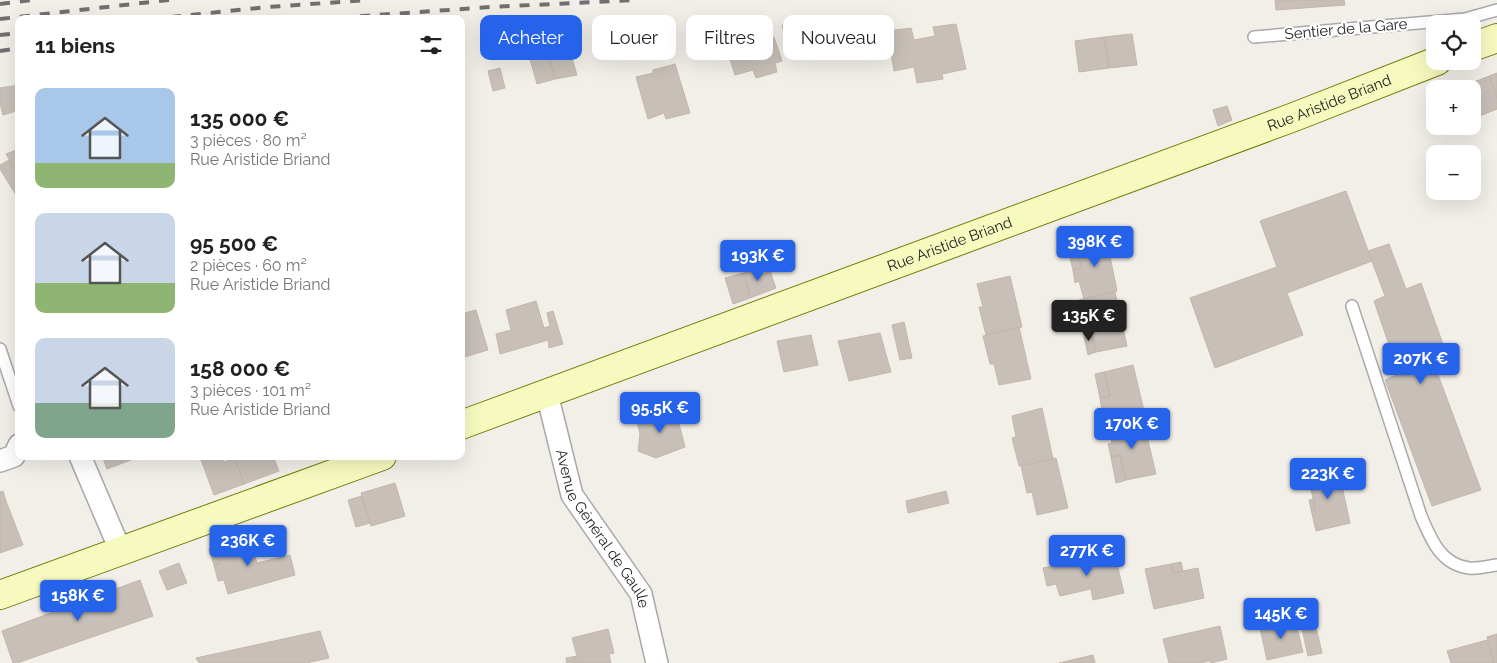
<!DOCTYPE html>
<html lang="fr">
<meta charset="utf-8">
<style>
:root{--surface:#fff;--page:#f2f2f2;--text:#222;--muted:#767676;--accent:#2563eb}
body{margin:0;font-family:Raleway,sans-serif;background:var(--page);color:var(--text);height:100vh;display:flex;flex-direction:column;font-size:19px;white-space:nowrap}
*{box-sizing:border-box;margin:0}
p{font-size:16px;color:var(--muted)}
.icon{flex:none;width:28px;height:28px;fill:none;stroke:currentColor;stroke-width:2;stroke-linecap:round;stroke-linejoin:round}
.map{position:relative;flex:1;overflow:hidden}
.side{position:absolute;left:15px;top:15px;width:450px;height:445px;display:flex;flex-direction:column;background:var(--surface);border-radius:10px;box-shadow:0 5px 20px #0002}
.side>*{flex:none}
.hud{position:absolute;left:480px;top:15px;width:475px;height:45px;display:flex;gap:10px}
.tools{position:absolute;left:1426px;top:15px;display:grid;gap:10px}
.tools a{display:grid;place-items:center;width:55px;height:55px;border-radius:10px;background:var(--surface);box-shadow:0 5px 20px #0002;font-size:25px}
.price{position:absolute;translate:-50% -42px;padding:0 11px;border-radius:5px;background:var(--accent);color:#fff;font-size:16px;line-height:32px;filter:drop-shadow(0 1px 2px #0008)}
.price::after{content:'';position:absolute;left:50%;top:30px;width:15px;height:11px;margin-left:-8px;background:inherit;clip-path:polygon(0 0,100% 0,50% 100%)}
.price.current{background:#222;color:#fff}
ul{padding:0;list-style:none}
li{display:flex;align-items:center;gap:15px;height:125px;padding:0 20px}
li span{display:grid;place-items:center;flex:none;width:140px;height:100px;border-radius:10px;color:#555}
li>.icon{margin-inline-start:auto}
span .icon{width:60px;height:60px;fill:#fffc;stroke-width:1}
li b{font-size:21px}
h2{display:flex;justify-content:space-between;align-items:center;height:60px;padding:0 20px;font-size:21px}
.chip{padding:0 18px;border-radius:10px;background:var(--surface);box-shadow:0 5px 20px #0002;font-size:18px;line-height:45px}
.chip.current{background:var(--accent);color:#fff}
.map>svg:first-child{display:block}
.building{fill:#c7bfb8;stroke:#c4b6ab}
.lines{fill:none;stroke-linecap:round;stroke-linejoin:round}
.lane-casing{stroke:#a9a9a9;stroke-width:14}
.street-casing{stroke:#a9a9a9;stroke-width:24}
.secondary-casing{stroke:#707d05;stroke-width:30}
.lane{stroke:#fff;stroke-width:11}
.street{stroke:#fff;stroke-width:21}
.secondary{stroke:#f7fabf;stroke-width:28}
.rail{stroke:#707070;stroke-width:4;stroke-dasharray:10 10;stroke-linecap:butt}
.labels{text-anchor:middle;stroke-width:4.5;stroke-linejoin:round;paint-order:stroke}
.street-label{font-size:15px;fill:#222;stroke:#fff}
</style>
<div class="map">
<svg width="1497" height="663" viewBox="0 0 1497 663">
<rect width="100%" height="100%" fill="#f2efe9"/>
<path class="building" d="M1275,0H1344L1345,5L1276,10Z
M871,18H875L881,49L863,52L857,21H871Z
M802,24L806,44L788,48L782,25Z
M956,24L966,69L942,74L943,79L917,83L914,67L894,71L887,31L911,28L914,40L935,36L933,27Z
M1132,34L1137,65L1109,68L1104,37Z
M774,37L782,61L775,63L777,72L756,78L753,70L735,75L727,50L747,45V43L755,40L756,42Z
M1104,37L1109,68L1079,72L1075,41Z
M567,41L577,75L555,79L545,43Z
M548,54L555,79L537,84L530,59Z
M675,64L690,113L666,119L664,113L648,119L636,77L653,73V70Z
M500,68L505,88L493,91L488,71Z
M1497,73V98L1489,76Z
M1489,76L1497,98V109L1472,119V89H1465L1464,86Z
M19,85V119L16,111L3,115L0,103V88Z
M1227,106L1232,120L1218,126L1213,110Z
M1439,126H1453L1454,129L1442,134Z
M19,149V168L15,170L6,154Z
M9,160L15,170L19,168V200L0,169V165Z
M1346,191L1372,261L1287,293L1303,335L1215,368L1190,298L1277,267L1260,221Z
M1106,236L1117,291L1084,299L1079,281L1075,283L1073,270L1081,268L1076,243Z
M1076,243L1081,268L1073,270L1067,245Z
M1389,244L1406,289L1421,283L1448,358L1434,364L1481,490L1432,506L1385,380L1399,374L1374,301L1385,296L1368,251Z
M752,266L754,277L770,271L776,288L750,298L743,268Z
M744,273L750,298L733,304L725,278Z
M1010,276L1022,327L986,335L979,307H983L977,284Z
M1115,292L1127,346L1096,352L1091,329L1083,331L1080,318L1083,316L1079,300Z
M536,301L544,328L550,326L547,313L553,311L563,344L549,348L548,340L500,354L496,334L511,330L506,310Z
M476,310L488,350L461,358V314Z
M904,322L912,358L900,360L892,325Z
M1019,327L1031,379L999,385L994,364H990L983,336Z
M1091,329L1096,352L1088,355L1083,331Z
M880,333L891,372L849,381L838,341Z
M811,335L818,365L784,372L777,341Z
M1133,365L1146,419L1111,427L1108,410L1102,411L1100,398L1110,396L1104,372Z
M1104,372L1110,396L1100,398L1095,374Z
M675,408L685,447L656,458L638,451L640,434L636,418Z
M1042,408L1053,459L1019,466L1012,438L1016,437L1012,416Z
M1143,420L1156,474L1126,480L1120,455L1111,457L1108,444L1112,443L1109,428Z
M1120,455L1126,480L1116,483L1111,457Z
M102,456H129L131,460L107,469Z
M203,456H222L224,462L235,458L244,484L214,495L200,457Z
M241,456H273L279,471L244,484L235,458Z
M1056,458L1068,508L1037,515L1032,492L1027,493L1021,466Z
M1338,468L1350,523L1316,531L1311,509L1315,508L1308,475Z
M395,483L405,516L371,526L361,493Z
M3,491L6,501L0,504V492Z
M946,491L949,503L908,513L906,501Z
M362,496L370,523L356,527L348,500Z
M1314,499L1315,508L1311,509L1309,500Z
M6,501L23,545L0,553V504Z
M249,537L257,563L290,555L295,575L228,594L224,580L218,581L214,565L220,563L215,547Z
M215,547L220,563L214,565L209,549Z
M1114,552L1124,593L1093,600L1091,589L1060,596L1056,584L1047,586L1043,568Z
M1181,562L1183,571L1173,573L1171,564Z
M179,563L187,583L167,590L159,571Z
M1171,564L1173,573L1198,568L1204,598L1154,609L1145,569Z
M140,580L153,616L17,663H13L2,631Z
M1295,619L1303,652L1267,660L1260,628Z
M1220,626L1227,659L1211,663L1210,661L1199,663H1169L1163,639Z
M1316,627L1322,653L1308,656L1302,629Z
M608,629L614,653L609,654L611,663H572L577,656L572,638Z
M320,631L329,658L306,663H199L196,658Z
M1497,634V663H1494L1487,637Z
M1487,640L1494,663H1451L1447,651Z
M1093,655L1095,663H1059Z
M577,656L572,663H567L566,658Z"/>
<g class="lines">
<g class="lane-casing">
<path id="lane" d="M1254,37L1465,19L1497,10
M1352,306L1421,516C1431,539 1440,564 1469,568C1478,569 1488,566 1497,565
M0,349L19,406"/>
</g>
<g class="street-casing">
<g id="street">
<path id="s1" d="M547,394L572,495L641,594L657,663"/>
<path d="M80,456L121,552"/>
<path d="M0,461L14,456L19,445"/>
</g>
</g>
<g class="secondary-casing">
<g id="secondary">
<path d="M1472,47L1497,38"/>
<path id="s2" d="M461,425L1294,117L1437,61"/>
<path d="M0,595L382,456"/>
</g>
</g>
<use href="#lane" class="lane"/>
<use href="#street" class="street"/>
<use href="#secondary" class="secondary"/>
<path class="rail" d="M0,4L32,0
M0,19L169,0
M151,19L268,7L369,0
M320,19L491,7L635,0
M0,35L19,33
M0,51L19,48"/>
</g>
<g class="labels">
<g class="street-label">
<text transform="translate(1346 29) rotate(-5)" y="5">Sentier de la Gare</text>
<text dy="5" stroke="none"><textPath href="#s2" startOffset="926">Rue Aristide Briand</textPath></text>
<text dy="5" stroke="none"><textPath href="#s2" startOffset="521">Rue Aristide Briand</textPath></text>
<text dy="5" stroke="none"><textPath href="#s1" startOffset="148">Avenue Général de Gaulle</textPath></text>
</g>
</g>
</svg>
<div class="tools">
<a><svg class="icon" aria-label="locate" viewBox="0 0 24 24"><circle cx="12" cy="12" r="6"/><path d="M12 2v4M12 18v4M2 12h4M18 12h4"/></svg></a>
<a>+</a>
<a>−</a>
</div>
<b class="price" style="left:1095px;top:268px">398K €</b>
<b class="price" style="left:758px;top:282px">193K €</b>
<b class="price current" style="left:1089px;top:342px">135K €</b>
<b class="price" style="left:1421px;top:385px">207K €</b>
<b class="price" style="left:660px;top:434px">95.5K €</b>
<b class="price" style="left:1132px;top:450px">170K €</b>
<b class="price" style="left:1328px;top:500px">223K €</b>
<b class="price" style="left:248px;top:567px">236K €</b>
<b class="price" style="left:1087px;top:577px">277K €</b>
<b class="price" style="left:78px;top:622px">158K €</b>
<b class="price" style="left:1281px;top:640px">145K €</b>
<div class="hud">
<a class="chip current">Acheter</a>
<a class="chip">Louer</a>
<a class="chip">Filtres</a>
<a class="chip">Nouveau</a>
</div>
<section class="side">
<h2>11 biens<svg class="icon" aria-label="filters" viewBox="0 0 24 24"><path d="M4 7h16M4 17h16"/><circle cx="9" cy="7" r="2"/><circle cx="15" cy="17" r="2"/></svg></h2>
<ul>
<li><span style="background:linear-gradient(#a9c7e8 75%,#8fb573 0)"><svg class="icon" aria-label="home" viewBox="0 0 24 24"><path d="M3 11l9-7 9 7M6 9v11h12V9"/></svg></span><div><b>135 000 €</b><p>3 pièces · 80 m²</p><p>Rue Aristide Briand</p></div></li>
<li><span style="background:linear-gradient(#c9d6e8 70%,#8fb573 0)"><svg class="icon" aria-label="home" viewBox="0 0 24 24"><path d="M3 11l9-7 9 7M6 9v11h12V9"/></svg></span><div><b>95 500 €</b><p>2 pièces · 60 m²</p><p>Rue Aristide Briand</p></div></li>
<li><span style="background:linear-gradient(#c9d6e8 65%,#7fa58c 0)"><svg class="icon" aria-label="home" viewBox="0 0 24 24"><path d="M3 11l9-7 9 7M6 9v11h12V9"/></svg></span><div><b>158 000 €</b><p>3 pièces · 101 m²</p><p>Rue Aristide Briand</p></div></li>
</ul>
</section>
</div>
